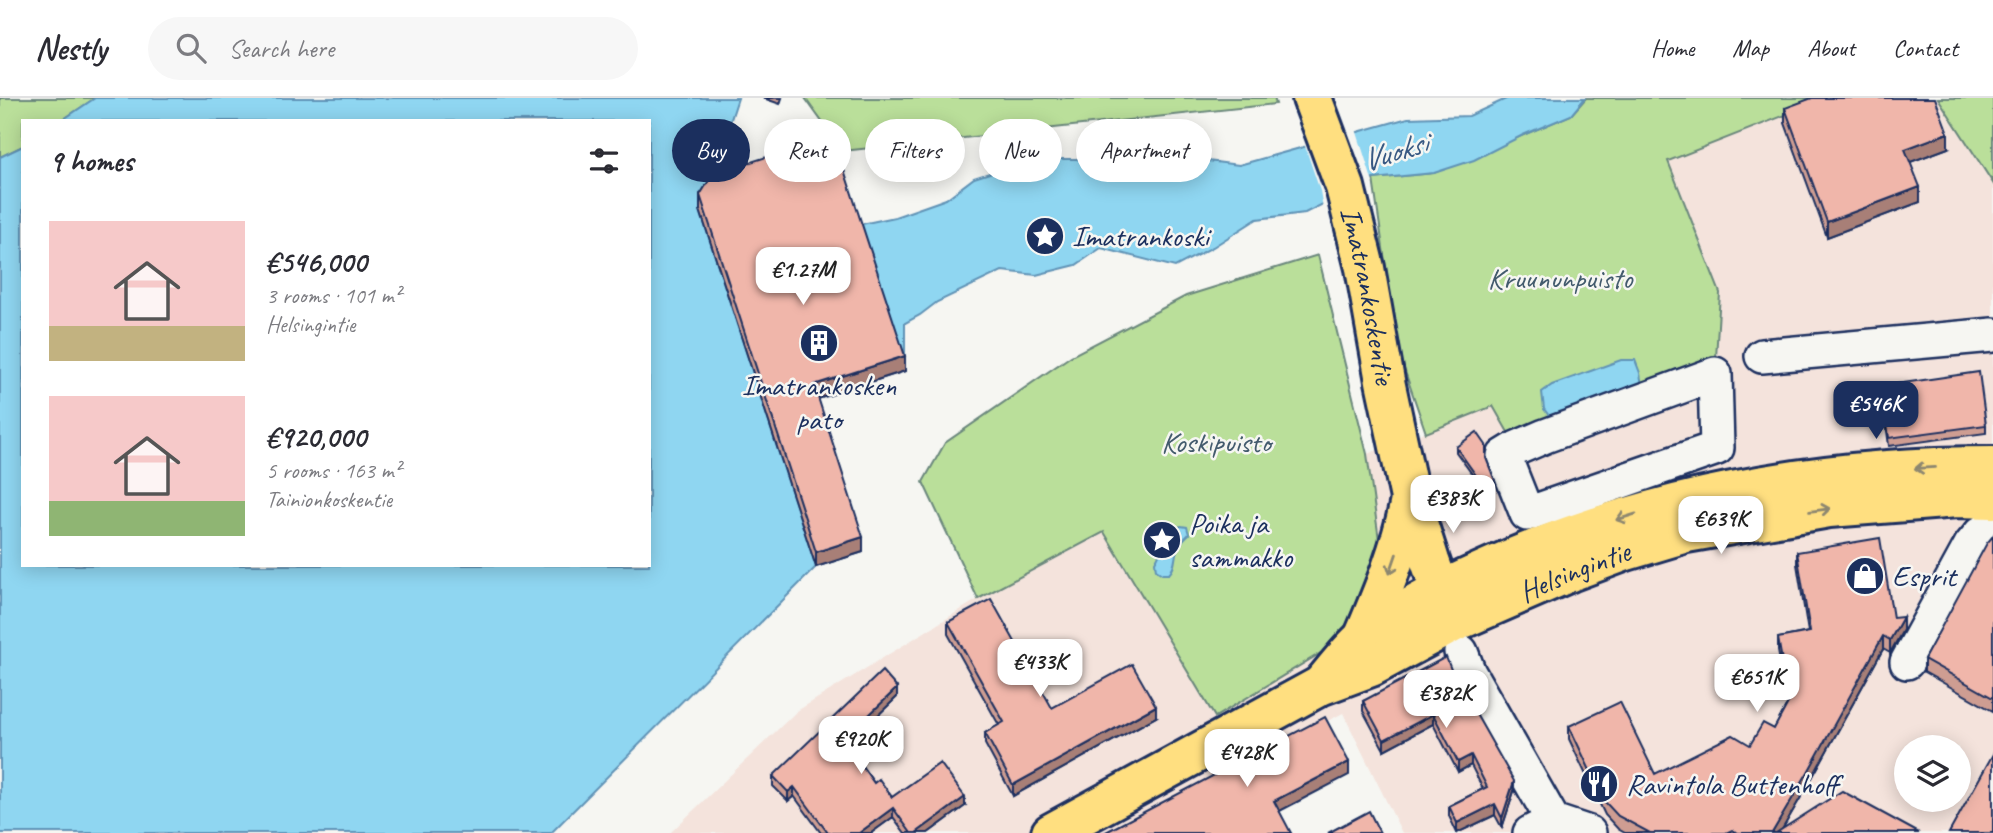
<!DOCTYPE html>
<meta charset="utf-8">
<style>
:root{--surface:#fff;--page:#f7f7f7;--text:#2b2b33;--muted:#7c7c81;--line:#e1e1e2;--accent:#1b2f5e}
body{margin:0;font-family:Caveat,sans-serif;background:var(--page);color:var(--text);height:100vh;display:flex;flex-direction:column;font-size:26px;white-space:nowrap}
*{box-sizing:border-box;margin:0}
p{font-size:23px;color:var(--muted)}
.icon{flex:none;width:38px;height:38px;fill:none;stroke:currentColor;stroke-width:2;stroke-linecap:round;stroke-linejoin:round}
.map{position:relative;flex:1;overflow:hidden}
.drawer{position:absolute;left:21px;top:21px;width:630px;height:448px;display:flex;flex-direction:column;background:var(--surface);border-radius:0px;box-shadow:0 4px 18px #0003}
.drawer>*{flex:none}
.hud{position:absolute;left:672px;top:21px;width:665px;height:63px;display:flex;gap:14px}
.fabs{position:absolute;left:1894px;top:637px;display:grid;gap:14px}
.fabs a{display:grid;place-items:center;width:77px;height:77px;border-radius:50%;background:var(--surface);box-shadow:0 4px 18px #0003;font-size:35px}
.price{position:absolute;translate:-50% -60px;padding:0 16px;border-radius:14px;background:#fff;color:#222;font-size:23px;line-height:46px;filter:drop-shadow(0 2px 4px #0008)}
.price::after{content:'';position:absolute;left:50%;top:42px;width:21px;height:16px;margin-left:-10px;background:inherit;clip-path:polygon(0 0,100% 0,50% 100%)}
.price.current{background:var(--accent);color:#fff}
ul{padding:0;list-style:none}
li{display:flex;align-items:center;gap:21px;height:175px;padding:0 28px}
li span{display:grid;place-items:center;flex:none;width:196px;height:140px;border-radius:0px;color:#555}
li>.icon{margin-inline-start:auto}
span .icon{width:84px;height:84px;fill:#fffc;stroke-width:1}
li b{font-size:30px}
h2{display:flex;justify-content:space-between;align-items:center;height:84px;padding:0 28px;font-size:30px}
.chip{padding:0 24px;border-radius:32px;background:var(--surface);box-shadow:0 4px 18px #0003;font-size:24px;line-height:63px}
.chip.current{background:var(--accent);color:#fff}
header{display:flex;align-items:center;gap:42px;box-sizing:border-box;height:98px;padding:0 35px;background:var(--surface);border-bottom:2px solid var(--line)}
header strong{font-size:33px}
nav{display:flex;gap:38px;margin-inline-start:auto;font-size:24px}
.search{width:490px;height:63px;background:var(--page);display:flex;align-items:center;gap:18px;box-sizing:border-box;padding:0 24px;border-radius:38px;color:var(--muted);font-size:26px}
.map>svg:first-child{display:block}
.built{fill:#f4e3dc;fill-rule:evenodd}
.green{fill:#badf9a;stroke:#6a877c;stroke-width:2}
.water{fill:#8fd6f1;stroke:#6193b6;stroke-width:2}
.pier{fill:#f6f6f2}
.lines{fill:none;stroke-linecap:round;stroke-linejoin:round}
.minor-casing{stroke:#1b2f5e;stroke-width:38}
.major-casing{stroke:#1b2f5e;stroke-width:44}
.minor{stroke:#f6f6f2;stroke-width:33}
.major{stroke:#ffdf80;stroke-width:38}
.wall{fill:#ce9d92;stroke:#1b2f5e;stroke-width:2}
.shaded-wall{fill:#a87f77;stroke:#1b2f5e;stroke-width:2}
.building{fill:#f0b6aa;stroke:#1b2f5e;stroke-width:2}
.oneway{stroke:#8d876f}
.labels{text-anchor:middle;stroke-width:5;stroke-linejoin:round;paint-order:stroke}
.poi-label{font-size:30px;fill:#1b2f5e;stroke:#f6f6f2;text-anchor:start}
.park-label{font-size:30px;fill:#435b6d;stroke:#f6f6f2}
.street-label{font-size:30px;fill:#1b2f5e;stroke:#f6f6f2}
.water-label{font-size:32px;font-style:italic;fill:#385983;stroke:#f6f6f2}
</style>
<header>
<strong>Nestly</strong>
<div class="search"><svg class="icon" aria-label="search" viewBox="0 0 24 24"><circle cx="10" cy="10" r="6"/><path d="M15 15l6 6"/></svg>Search here</div>
<nav><a>Home</a><a>Map</a><a>About</a><a>Contact</a></nav>
</header>
<div class="map">
<svg width="1993" height="735" viewBox="0 0 1993 735">
<rect width="100%" height="100%" fill="#f6f6f2"/>
<filter id="ink" filterUnits="userSpaceOnUse"><feTurbulence type="fractalNoise" baseFrequency=".0143" numOctaves="2"/><feDisplacementMap in="SourceGraphic" scale="14" xChannelSelector="R" yChannelSelector="G"/><feConvolveMatrix kernelMatrix="1 2 1 2 8 2 1 2 1" color-interpolation-filters="sRGB"/></filter>
<g filter="url(#ink)">
<path class="built" d="M1829,0H1938L1993,85V735H1402L1343,615L1114,735H670L797,613L978,501L1104,434L1215,619L1342,542L1381,456L1367,356L1493,308L1517,350L1720,195L1668,63ZM1906,649H1958V702H1906Z"/>
<path class="green" d="M0,0H95L61,23H23V48L0,59Z
M805,0H1274L1276,6L843,53Z
M1586,0H1829L1668,63L1720,195L1715,276L1517,350L1493,308L1426,335L1398,253L1373,81L1434,75L1571,17Z
M1938,0H1993V85Z
M1318,157L1367,356L1381,456L1342,542L1215,619L1104,434L978,501L923,384L945,345L1071,258L1186,198Z"/>
<path class="water" d="M95,0H738L718,61L722,67L730,63L737,72L700,112L816,469L551,735H0V59L23,48V467H649V23H61Z
M1508,0H1585L1571,17L1523,37L1474,62L1434,75L1373,81L1305,115L1257,121L1213,149L1175,169L1101,150L1076,167L1036,177L1002,173L937,204L920,217L905,225V273L857,127L895,119L946,101L974,80L1033,61H1076L1129,64L1184,60L1239,67L1408,20L1469,18Z
M1621,262H1635L1640,275L1642,288L1553,323L1544,311L1542,294L1552,287Z
M1181,428L1187,429L1189,436C1184,441 1179,445 1177,452C1174,461 1176,469 1169,476H1162L1156,472L1155,464C1160,456 1161,453 1158,444L1160,438Z"/>
<path class="pier" d="M1356,31L1373,85L1323,110L1320,93L1304,45Z"/>
<g class="lines">
<g class="minor-casing">
<path id="minor" d="M1762,258L1993,237
M1715,276L1717,350L1527,416L1504,358L1517,350L1545,338Z
M1461,554L1469,575L1560,735
M1907,564L1971,447L1981,435L1993,430
M1530,735L1553,723L1589,735"/>
</g>
<g class="major-casing">
<g id="major">
<path id="s1" d="M1312,0L1345,89L1365,170L1385,283L1410,400L1430,463L1449,517"/>
<path d="M1364,538C1383,493 1401,450 1410,402"/>
<path d="M1324,584C1337,569 1352,548 1367,537C1413,504 1465,480 1517,458C1667,396 1830,368 1993,368"/>
<path id="s2" d="M1051,735L1320,588L1371,569L1453,525L1570,474L1626,453L1686,435L1829,410L1957,400L1993,401"/>
</g>
</g>
<use href="#minor" class="minor"/>
<use href="#major" class="major"/>
</g>
<path class="wall" d="M763,0H782L780,6Z
M1785,10L1948,50L1910,64L1920,104L1827,139L1785,25Z
M700,97L905,273L818,301L863,454L816,469L700,112Z
M1882,288L1986,327V335L1889,348L1882,296Z
M1456,349L1486,361L1495,387L1485,394L1456,354Z
M1993,438V613L1924,574V561Z
M1797,454L1893,520L1903,532L1890,555L1883,551L1808,687L1782,731L1919,735H1625L1618,731L1605,717L1569,641V628L1655,676L1750,647L1774,631L1788,606L1778,553V540L1808,534L1797,466Z
M948,524L1052,610L1156,619L1013,698L985,646V635L999,627L948,536Z
M1452,574L1514,693L1502,730L1495,717L1457,735L1449,718V708L1483,691L1471,667L1458,674L1433,626L1384,652L1363,613V603Z
M897,599L847,647L874,685L892,699L965,708L928,735H905L893,719L871,735H821L794,698L788,703L773,688V678Z"/>
<path class="shaded-wall" d="M1948,35V50L1905,66V51Z
M1920,89V104L1827,139V124Z
M905,258V273L814,302V287Z
M1495,383V387L1485,394V390Z
M863,439V454L816,469V454Z
M1903,519V532L1890,555V542Z
M1883,538V551L1808,687L1780,735H1772Z
M897,590V599L843,651V642Z
M1156,608V619L1013,698V687Z
M1433,616V626L1384,652V642Z
M1471,657V667L1458,674V664Z
M1349,664V677L1274,716V703Z
M1514,683V693L1502,730V720Z
M794,689V698L788,703V694Z
M965,699V708L928,735H916Z
M1495,706V717L1457,735V725Z
M893,710V719L871,735H859Z"/>
<path class="building" d="M1812,0H1935L1948,35L1905,51L1920,89L1827,124L1785,10Z
M833,38L905,258L814,287L863,439L816,454L700,97L713,76Z
M1979,274L1986,327L1889,340L1882,288Z
M1477,334L1486,347V360L1495,383L1485,390L1456,349Z
M1993,438V600L1924,561L1987,445Z
M1880,440L1893,520L1903,519L1890,542L1883,538L1808,674L1772,735H1738L1732,732L1726,735H1650L1618,718L1605,704L1569,628L1620,604L1655,676L1733,637L1750,647L1763,625L1774,631L1789,603L1778,540L1810,534L1797,454Z
M991,501L1052,610L1132,566L1156,608L1013,687L985,635L1004,624L948,524Z
M1446,559L1452,574L1514,683L1502,720L1495,706L1457,725L1449,708L1487,689L1471,657L1458,664L1433,616L1384,642L1363,603Z
M882,573L897,590L843,642L874,685L879,681L892,699L940,665L965,699L916,735H911L893,710L859,735H828L794,689L788,694L773,678Z
M1325,619L1349,664L1274,703L1291,735H1104Z
M1993,656V735H1949Z
M1842,693L1919,735H1776Z
M1369,713L1380,735H1328Z"/>
<defs><path id="oneway-shaft" d="M-6 0H5M1.5-3L5.5 0L1.5 3" fill="none" stroke-width="1.6" stroke-linecap="round" stroke-linejoin="round" transform="scale(1.75)"/></defs>
<g class="oneway">
<use href="#oneway-shaft" transform="translate(1925 370) rotate(177)"/>
<use href="#oneway-shaft" transform="translate(1820 412) rotate(-8)"/>
<use href="#oneway-shaft" transform="translate(1626 419) rotate(163)"/>
<use href="#oneway-shaft" transform="translate(1393 466) rotate(109)"/>
</g>
</g>
<defs>
<g id="sight-disc" transform="scale(2.0125)"><circle r="9.5" fill="#1b2f5e" stroke="#f6f6f2"/><path d="M0-6L1.8-2.2L6-1.7L2.9 1.2L3.7 5.4L0 3.3L-3.7 5.4L-2.9 1.2L-6-1.7L-1.8-2.2Z" fill="#fff"/></g>
<g id="building-disc" transform="scale(2.0125)"><circle r="9.5" fill="#1b2f5e" stroke="#f6f6f2"/><path d="M-4-6H4V6H1V3H-1V6H-4ZM-2.5-4.3h1.7v1.8h-1.7ZM.8-4.3h1.7v1.8H.8ZM-2.5-1h1.7V.8h-1.7ZM.8-1h1.7V.8H.8Z" fill="#fff"/></g>
<g id="shop-disc" transform="scale(2.0125)"><circle r="9.5" fill="#1b2f5e" stroke="#f6f6f2"/><path d="M-5-2.5h2.3a2.7 3.5 0 0 1 5.4 0H5L5.5 6h-11ZM-1.5-2.5h3a1.5 2.3 0 0 0-3 0Z" fill="#fff"/></g>
<g id="restaurant-disc" transform="scale(2.0125)"><circle r="9.5" fill="#1b2f5e" stroke="#f6f6f2"/><path d="M-5-6h1v4h1v-4h1v4h1v-4h1v5L-1.5 .5V6h-2V.5L-5-1ZM5-6V6H3V1.5H1.5Q1.5-4 5-6Z" fill="#fff"/></g>
</defs>
<g fill-rule="evenodd">
<use href="#sight-disc" x="1045" y="138"/>
<use href="#building-disc" x="819" y="245"/>
<use href="#sight-disc" x="1162" y="442"/>
<use href="#shop-disc" x="1865" y="478"/>
<use href="#restaurant-disc" x="1599" y="686"/>
</g>
<g class="labels">
<g class="poi-label">
<text x="1072" y="148">Imatrankoski</text>
<text x="819" y="297" text-anchor="middle">Imatrankosken<tspan x="819" dy="34">pato</tspan></text>
<text x="1189" y="435">Poika ja<tspan x="1189" dy="34">sammakko</tspan></text>
<text x="1892" y="488">Esprit</text>
<text x="1626" y="696">Ravintola Buttenhoff</text>
</g>
<g class="park-label">
<text x="1560" y="190">Kruununpuisto</text>
<text x="1216" y="354">Koskipuisto</text>
</g>
<g class="street-label">
<text dy="10" stroke="none"><textPath href="#s1" startOffset="206">Imatrankoskentie</textPath></text>
<text dy="10" stroke="none"><textPath href="#s2" startOffset="586">Helsingintie</textPath></text>
</g>
<g class="water-label">
<text transform="translate(1394 53) rotate(-17)" y="11">Vuoksi</text>
</g>
</g>
</svg>
<div class="fabs">
<a><svg class="icon" aria-label="layers" viewBox="0 0 24 24"><path d="M12 4l9 5-9 5-9-5zM3 14l9 5 9-5"/></svg></a>
</div>
<b class="price" style="left:803px;top:209px">€1.27M</b>
<b class="price current" style="left:1876px;top:343px">€546K</b>
<b class="price" style="left:1453px;top:437px">€383K</b>
<b class="price" style="left:1721px;top:458px">€639K</b>
<b class="price" style="left:1040px;top:601px">€433K</b>
<b class="price" style="left:1757px;top:616px">€651K</b>
<b class="price" style="left:1446px;top:632px">€382K</b>
<b class="price" style="left:861px;top:678px">€920K</b>
<b class="price" style="left:1247px;top:691px">€428K</b>
<div class="hud">
<a class="chip current">Buy</a>
<a class="chip">Rent</a>
<a class="chip">Filters</a>
<a class="chip">New</a>
<a class="chip">Apartment</a>
</div>
<section class="drawer">
<h2>9 homes<svg class="icon" aria-label="filters" viewBox="0 0 24 24"><path d="M4 7h16M4 17h16"/><circle cx="9" cy="7" r="2"/><circle cx="15" cy="17" r="2"/></svg></h2>
<ul>
<li><span style="background:linear-gradient(#f6c9c9 75%,#c2b280 0)"><svg class="icon" aria-label="home" viewBox="0 0 24 24"><path d="M3 11l9-7 9 7M6 9v11h12V9"/></svg></span><div><b>€546,000</b><p>3 rooms · 101 m²</p><p>Helsingintie</p></div></li>
<li><span style="background:linear-gradient(#f6c9c9 75%,#8fb573 0)"><svg class="icon" aria-label="home" viewBox="0 0 24 24"><path d="M3 11l9-7 9 7M6 9v11h12V9"/></svg></span><div><b>€920,000</b><p>5 rooms · 163 m²</p><p>Tainionkoskentie</p></div></li>
</ul>
</section>
</div>
